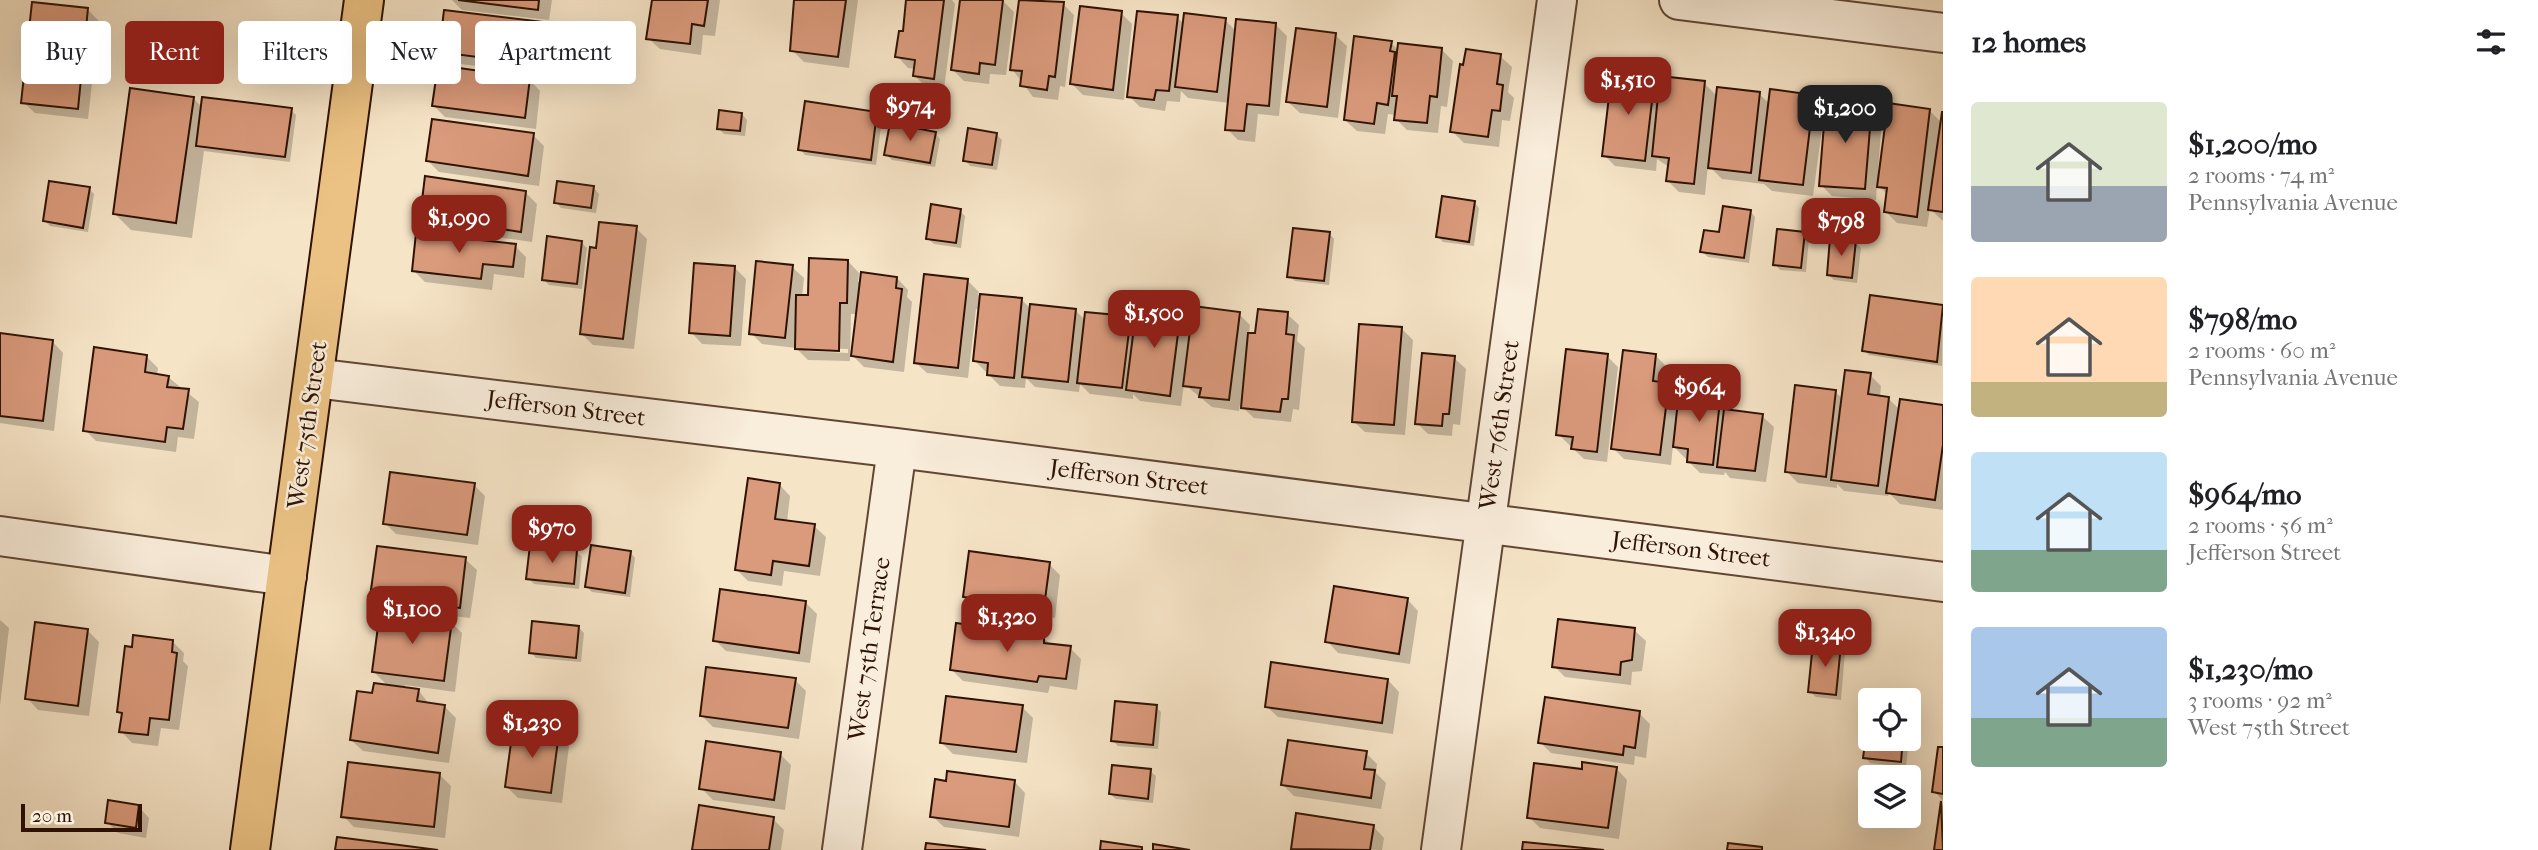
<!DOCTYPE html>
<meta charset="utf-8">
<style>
:root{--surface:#fff;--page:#f6f6f6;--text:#202124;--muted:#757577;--accent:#8f2418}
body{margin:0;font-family:"IM FELL French Canon",serif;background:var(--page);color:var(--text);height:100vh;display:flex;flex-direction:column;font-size:26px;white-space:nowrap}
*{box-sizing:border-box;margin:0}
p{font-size:23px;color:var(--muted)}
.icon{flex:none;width:38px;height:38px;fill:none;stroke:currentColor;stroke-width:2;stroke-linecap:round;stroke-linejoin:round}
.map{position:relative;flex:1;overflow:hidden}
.drawer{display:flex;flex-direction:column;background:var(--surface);width:595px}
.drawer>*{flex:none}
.hud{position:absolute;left:21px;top:21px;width:665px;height:63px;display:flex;gap:14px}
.fabs{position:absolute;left:1858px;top:688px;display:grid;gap:14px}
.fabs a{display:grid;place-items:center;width:63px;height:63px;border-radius:7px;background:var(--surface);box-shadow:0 7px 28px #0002;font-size:35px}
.scale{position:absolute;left:21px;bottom:18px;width:121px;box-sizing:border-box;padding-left:7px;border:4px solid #2f1203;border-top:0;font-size:19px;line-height:24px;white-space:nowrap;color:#2f1203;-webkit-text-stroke:5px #f9eddb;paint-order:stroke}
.price{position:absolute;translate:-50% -60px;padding:0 16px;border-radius:14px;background:var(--accent);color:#fff;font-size:23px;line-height:46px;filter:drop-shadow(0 2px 4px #0008)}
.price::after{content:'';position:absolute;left:50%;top:42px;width:21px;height:16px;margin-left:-10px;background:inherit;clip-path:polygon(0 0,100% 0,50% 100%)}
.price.active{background:#222;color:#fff}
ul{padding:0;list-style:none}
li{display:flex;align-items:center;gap:21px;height:175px;padding:0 28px}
li span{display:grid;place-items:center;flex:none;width:196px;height:140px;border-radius:7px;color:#555}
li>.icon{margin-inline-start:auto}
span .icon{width:84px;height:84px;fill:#fffc;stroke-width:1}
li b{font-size:30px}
h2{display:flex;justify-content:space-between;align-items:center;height:84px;padding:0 28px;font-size:30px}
.pill{padding:0 24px;border-radius:7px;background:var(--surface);box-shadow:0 7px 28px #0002;font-size:24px;line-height:63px}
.pill.active{background:var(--accent);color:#fff}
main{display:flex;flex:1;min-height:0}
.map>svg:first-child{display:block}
.shadow{fill:#0003;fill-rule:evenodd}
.building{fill:#da9a7c;stroke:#2f1203;stroke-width:2}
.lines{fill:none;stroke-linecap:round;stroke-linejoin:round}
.minor-casing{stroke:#614634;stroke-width:42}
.major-casing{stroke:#2f1203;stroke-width:42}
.minor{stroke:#f9eddb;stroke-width:38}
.major{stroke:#ebc284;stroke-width:38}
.labels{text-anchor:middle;stroke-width:5;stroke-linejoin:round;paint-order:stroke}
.street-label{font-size:24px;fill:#2f1203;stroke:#f9eddb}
</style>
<main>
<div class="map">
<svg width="1943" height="850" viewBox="0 0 1943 850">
<rect width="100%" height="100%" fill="#f6e4c7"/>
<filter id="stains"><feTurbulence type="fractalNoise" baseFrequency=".00286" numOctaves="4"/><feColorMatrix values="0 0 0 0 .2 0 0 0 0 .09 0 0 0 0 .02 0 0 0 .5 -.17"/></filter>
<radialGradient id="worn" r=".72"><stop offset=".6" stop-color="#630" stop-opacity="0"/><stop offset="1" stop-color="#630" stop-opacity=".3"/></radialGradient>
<path class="shadow" d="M452,0H552L549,20L462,10Z
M653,0H720L715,36L703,35L701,55L660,49L648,38Z
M796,0H858L849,68L804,62L792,50Z
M908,0H952L955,4L944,89L926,87L915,76L916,69L908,68L897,56L904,33Z
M962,0L1003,1L1014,12L1006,75L990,74L989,84L964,81L953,70Z
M1020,0L1063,4L1074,15L1065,87L1060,86L1058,100L1033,97L1012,69Z
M88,10L99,21L88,119L35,113L23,102Z
M1121,13L1132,24L1124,100L1083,95L1072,84Z
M1177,17L1184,24L1225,20L1237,32L1276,25L1287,36L1279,116L1258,114L1255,142L1238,140L1227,129L1230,103L1188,98L1181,91L1180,102L1167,101L1165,111L1140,107L1129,96Z
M543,24L554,35L550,75L452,63L441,52Z
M1335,35L1347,46L1338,118L1300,113L1288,102Z
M1391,43L1399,51L1442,50L1453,61L1447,107L1441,106L1438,133L1407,130L1396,119L1397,115L1388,114L1385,134L1357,131L1345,120Z
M1500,56L1512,67L1508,92L1514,98L1510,121L1502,120L1499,147L1464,143L1452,131Z
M1637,75L1660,94L1704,83L1718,97L1759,94L1770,104L1813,96L1827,110L1871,106L1882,117L1878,172H1881L1929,110L1942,123L1943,117V221L1930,209L1927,227L1897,223L1886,212L1888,195L1877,184L1876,200L1832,196L1821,185L1827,114H1824L1813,196L1772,191L1764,184L1722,179L1708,165L1705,195L1679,192L1668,181L1669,167L1657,159L1656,171L1615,166L1604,155Z
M529,79L540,91L536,129L445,117L434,106Z
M193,98L203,108L291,110L296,115L290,162L204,151L192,238L131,230L115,214Z
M877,113L882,119L876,165L805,155L800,149Z
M742,114L747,120L745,136L724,134L719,129Z
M935,133L940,139L935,167L892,160L886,154Z
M996,134L1002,140L997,170L970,166L965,160Z
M533,135L544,146L539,186L439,172L428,161Z
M594,188L599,194L596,213L561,208L556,202Z
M89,189L94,194L88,232L50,226L45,221Z
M526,193L537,204L532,242L433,228L421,216Z
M1474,202L1479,208L1474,246L1443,242L1438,237Z
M960,211L965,216L961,248L934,244L928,239Z
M1750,211L1755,217L1749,263L1708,257L1702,252Z
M636,228L647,239L634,349L593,345L582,334L598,250Z
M1329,233L1334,239L1329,285L1295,281L1289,276Z
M1804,233L1809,239L1806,272L1780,270L1775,264Z
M581,242L587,248L582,289L549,285L543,279Z
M1855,242L1861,248L1857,283L1834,280L1828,275Z
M515,246L526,257L524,278L494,274L492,290L425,282L413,270Z
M848,261L859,273L858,282L897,278L908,290L907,297L912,302L904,372L864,367L852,355L858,314H851L850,361L808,360L796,348L762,344L751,333L792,267L804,278L802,297H810ZM806,348L848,349V353L806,351Z
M734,267L746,279L741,346L702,344L691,332Z
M967,280L979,292L978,295L1022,300L1031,309L1075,310L1086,321L1117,317L1135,339L1180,312L1193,324L1239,314L1250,325L1249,334L1257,335L1287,314L1299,325L1297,341L1305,348L1299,410L1293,409L1291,422L1254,418L1240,405L1239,411L1212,407L1184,384L1181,406L1140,401L1133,394V399L1090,394L1080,384L1079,392L1035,387L1026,378L1025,388L1000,386L975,361L980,310L976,309L968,378L927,373L915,362Z
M1871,297L1943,307L1942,366L1869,355L1864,350Z
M1402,329L1413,340L1405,435L1365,432L1353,421Z
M0,335L52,341L63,353L54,431L0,423Z
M146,356L158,368L157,376L168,377L199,402L194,439L178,437L176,452L96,441L85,430Z
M1607,356L1618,367L1607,462L1584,459L1558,434Z
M1656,356L1667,367L1665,384L1679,396L1678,403L1698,404L1721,384L1733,395L1731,412L1762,416L1774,427L1766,482L1730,478L1725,472L1724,475L1700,473L1673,446L1671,465L1624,459L1613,448Z
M1454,358L1466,369L1460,425L1453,424L1452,436L1428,434L1417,423Z
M1870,375L1881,386L1880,397L1888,398L1900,410L1943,406V510L1900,504L1889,493L1888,496L1844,491L1837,484V488L1798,483L1787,472L1835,392L1843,399Z
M779,484L790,496L787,522L814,526L826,537L820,576L784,571L782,586L748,581L737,570Z
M474,485L485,496L478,545L396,534L385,523Z
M561,511L566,517L564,543L537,540L532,535Z
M577,552L582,557L579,589L534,584L528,578Z
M630,552L635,558L630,597L592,592L587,587Z
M465,559L477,570L470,618L383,608L372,596Z
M1049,564L1060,575L1055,618L976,607L964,596Z
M1407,599L1418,611L1410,664L1338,653L1327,641Z
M806,603L817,614L810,663L726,651L715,640Z
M0,620L9,628L0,706Z
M451,622L462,633L455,692L405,685L404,689L419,691L429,704L444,706L456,718L449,763L363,751L351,740L373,695L389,687L374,672Z
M578,627L584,633L581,662L536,658L531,652Z
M87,630L99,642L89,716L38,710L27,698Z
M1634,630L1646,641L1642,671L1632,672L1631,685L1565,677L1554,666Z
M1043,637L1052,646L1070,648L1081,659L1077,690L1050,686L1048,693L963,681L952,670Z
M173,642L184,653L183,661L188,666L179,730L161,728L158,746L132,743L121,731L123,716L118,711L133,649Z
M1840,647L1845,652L1841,700L1816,697L1810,692Z
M795,680L806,691L799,739L713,727L702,716Z
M1388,680L1399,692L1393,734L1278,717L1266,706Z
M1022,707L1033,718L1027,763L953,754L941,742Z
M1156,707L1161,712L1158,749L1118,746L1112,740Z
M1639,713L1650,724L1646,758L1635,756L1634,765L1551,753L1540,742Z
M1870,714L1871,738H1909L1906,767L1870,763L1865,757Z
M558,735L569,746L562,803L518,798L507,787Z
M1943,749V850H1936L1943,801L1934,791Z
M1366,753L1377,764L1376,773L1386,783L1381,809L1294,796L1283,785Z
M780,754L791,765L785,810L713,800L701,788Z
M1616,768L1627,780L1619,839L1540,828L1529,817L1583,771Z
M1150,771L1156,776L1153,803L1116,799L1110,794Z
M440,775L451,786L445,838L354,827L343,816Z
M1014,781L1025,793L1019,837L944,827L932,816Z
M138,806L149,818L146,838L118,833L107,822Z
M773,819L784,830L781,850H694Z
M1373,826L1384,838L1382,850L1292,848Z"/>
<path class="building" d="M458,0H539L538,10Z
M652,0H708L704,26L692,24L690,44L646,39Z
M794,0H846L838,57L790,51Z
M906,0H944L934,79L913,76L915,60L895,57L899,31H903Z
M960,0H1003L995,65L980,63L979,74L951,70Z
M1019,0L1064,2L1055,77L1049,76L1047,90L1020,86L1022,71L1010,70Z
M32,2L88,8L78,109L21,103Z
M1080,6L1122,11L1113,90L1070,84Z
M444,10L544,22L539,65L439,52Z
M1137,11L1178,15L1169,91L1156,90L1154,100L1127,97Z
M1184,13L1226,18L1217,92L1175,87Z
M1236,19L1276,23L1269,106L1247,104L1244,131L1225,130Z
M1296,28L1336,33L1327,107L1286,102Z
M1354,36L1392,41L1390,51L1395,52L1388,105L1377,103L1374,124L1344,120Z
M1398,43L1442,48L1437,97L1430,96L1427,123L1394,120L1397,96H1392Z
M1466,49L1501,54L1497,84L1503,85L1500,111L1492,110L1488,137L1450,132L1460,64L1463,65Z
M438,65L530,78L525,118L432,106Z
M1612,71L1638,73L1637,82L1654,84L1645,161L1602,156Z
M1660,76L1705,81L1694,184L1666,181L1669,158L1652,156Z
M1717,87L1760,92L1751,173L1708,168Z
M130,88L194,97L176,223L113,214Z
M1770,89L1814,95L1803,185L1759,180Z
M202,97L292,108L285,157L196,146Z
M1826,100L1872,104L1865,189L1819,186Z
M805,101L877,112L871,160L798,150Z
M1888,103L1930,109L1917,217L1884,212L1887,188L1877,187Z
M719,110L742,113L740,131L717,129Z
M1942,112H1943V212L1928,210Z
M432,119L534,133L528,176L426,161Z
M890,123L936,132L930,163L884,155Z
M968,128L997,133L992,165L963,161Z
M425,176L526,191L521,232L420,217Z
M49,181L90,187L83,228L43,221Z
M557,181L594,186L591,208L554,203Z
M1442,196L1475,201L1469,242L1436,237Z
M931,204L961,209L956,243L926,239Z
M1723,206L1751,210L1744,258L1700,252L1704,230L1719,232Z
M599,222L637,226L623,339L580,334L590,247L596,248Z
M1293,228L1330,232L1324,281L1287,277Z
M1777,229L1805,232L1801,268L1773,265Z
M416,233L516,244L513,267L483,264L481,279L412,271Z
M547,236L582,241L577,284L542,280Z
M1830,238L1856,240L1852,278L1827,275Z
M809,258L848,260L847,303H840L839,351L795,349L796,295H808Z
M756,261L793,265L785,338L749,334Z
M694,263L735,266L730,336L689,333Z
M861,272L897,277L896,288L902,289L893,362L851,356Z
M924,274L968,279L958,368L914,363Z
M980,294L1022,298L1014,378L987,375L988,363L973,361Z
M1870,295L1943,305L1937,362L1862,351Z
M1030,304L1076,309L1068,382L1022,377Z
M1137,304L1181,310L1170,396L1126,390Z
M1193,306L1240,312L1229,400L1199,397L1201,388L1183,386Z
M1258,309L1288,312L1286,334L1294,335L1288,399H1282L1280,412L1241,408L1248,333H1255Z
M1085,312L1117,315L1116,329L1129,331L1122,388L1077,383Z
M1359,324L1402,327L1394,425L1352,422Z
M0,333L53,340L43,421L0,416Z
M94,347L147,355L145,372L169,376L167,387L189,389L183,429L167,427L165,442L83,431Z
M1566,349L1608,354L1597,452L1571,449L1573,437L1556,435Z
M1623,350L1656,354L1653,381L1669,383L1660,455L1611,449Z
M1422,353L1455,356L1449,414H1443L1442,426L1415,424Z
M1845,370L1871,373L1868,394L1889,397L1878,486L1831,480Z
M1699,380L1722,382L1713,465L1687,462L1688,449L1673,447L1678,401L1696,402Z
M1795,385L1836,390L1826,477L1785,472Z
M1900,399L1943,405V445L1935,500L1886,493Z
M1724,409L1763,414L1755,471L1717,467Z
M390,472L475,483L467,535L383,524Z
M748,478L780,483L775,519L815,524L809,566L773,561L771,575L735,570Z
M532,507L561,509L560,538L530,536Z
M530,545L577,550L574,584L526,579Z
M591,545L631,551L625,593L585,587Z
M377,546L466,557L460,608L370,597Z
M969,551L1050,562L1044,607L963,597Z
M1334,586L1408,598L1399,654L1325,642Z
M720,589L806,601L799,653L713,641Z
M380,611L452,620L444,681L372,672Z
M1558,619L1635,628L1632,660L1621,662L1620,675L1552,667Z
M532,621L579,626L576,658L529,653Z
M35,622L88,629L78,706L25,699Z
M956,623L1044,635V643L1071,646L1066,679L1039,676L1037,682L950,670Z
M133,635L173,640L172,652L177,653L169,720L150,718L148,735L119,732L122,713L117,712L125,646L132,647Z
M1813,643L1841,645L1836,695L1808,692Z
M1271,662L1388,679L1382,723L1265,707Z
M706,667L796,678L788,728L700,716Z
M374,683L419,689L417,701L445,705L438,753L350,740L357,691L372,693Z
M946,696L1023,705L1016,752L940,743Z
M1545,697L1640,711L1635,748L1624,746L1623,755L1538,743Z
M1115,701L1157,705L1153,745L1111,741Z
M1869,712L1871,738H1903L1901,762L1863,758Z
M513,728L559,733L551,793L505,787Z
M1288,740L1367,751L1364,769L1375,770L1371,798L1281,785Z
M706,741L781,752L774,800L699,789Z
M1938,747H1943V794L1932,792Z
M348,762L440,773L434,827L341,817Z
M1582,762L1617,767L1608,828L1527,818L1534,763L1582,769Z
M1112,765L1151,769L1148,799L1109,794Z
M947,771L1015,780L1009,827L930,817L935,779L946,781Z
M108,800L139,805L136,828L105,823Z
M1941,801L1943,850H1934Z
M699,805L774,817L769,850H692Z
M1296,813L1374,825L1370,850L1291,849Z
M337,837L438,850H335Z
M1101,841L1142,847V850H1100Z
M1523,842L1604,850H1522Z
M926,843L986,850H925Z
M1728,843L1762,847V850H1727Z
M1153,844L1190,850H1153Z"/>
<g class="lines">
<g class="minor-casing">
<path id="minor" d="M1679,0L1943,33
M314,378L897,448L1943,582
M0,536L287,576
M842,850L897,448
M1441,850L1557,0"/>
</g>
<g class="major-casing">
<path id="major" d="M250,850L364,0"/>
</g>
<use href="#minor" class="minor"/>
<use href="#major" class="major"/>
</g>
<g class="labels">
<g class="street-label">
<text transform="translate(566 408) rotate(7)" y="8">Jefferson Street</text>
<text transform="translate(307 425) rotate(-82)" y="8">West 75th Street</text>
<text transform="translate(1499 425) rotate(-82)" y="8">West 76th Street</text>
<text transform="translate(1129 477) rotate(7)" y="8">Jefferson Street</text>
<text transform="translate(1691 549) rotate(7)" y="8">Jefferson Street</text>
<text transform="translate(869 649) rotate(-82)" y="8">West 75th Terrace</text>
</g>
</g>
<rect width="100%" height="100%" filter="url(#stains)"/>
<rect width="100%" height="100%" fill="url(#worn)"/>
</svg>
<div class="fabs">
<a><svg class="icon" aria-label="locate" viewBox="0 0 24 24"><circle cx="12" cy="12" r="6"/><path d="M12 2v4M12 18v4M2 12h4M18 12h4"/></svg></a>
<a><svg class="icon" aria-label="layers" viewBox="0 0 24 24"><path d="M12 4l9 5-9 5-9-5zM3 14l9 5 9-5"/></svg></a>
</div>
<div class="scale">20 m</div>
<b class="price" style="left:1628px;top:117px">$1,510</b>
<b class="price" style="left:910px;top:143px">$974</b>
<b class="price active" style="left:1845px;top:145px">$1,200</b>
<b class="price" style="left:459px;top:255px">$1,090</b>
<b class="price" style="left:1841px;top:258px">$798</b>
<b class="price" style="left:1154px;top:350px">$1,500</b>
<b class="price" style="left:1699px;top:424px">$964</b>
<b class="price" style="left:552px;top:565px">$970</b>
<b class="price" style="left:412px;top:646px">$1,100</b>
<b class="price" style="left:1007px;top:654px">$1,320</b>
<b class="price" style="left:1825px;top:669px">$1,340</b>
<b class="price" style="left:532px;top:760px">$1,230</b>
<div class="hud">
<a class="pill">Buy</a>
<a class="pill active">Rent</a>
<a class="pill">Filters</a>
<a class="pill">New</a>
<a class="pill">Apartment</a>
</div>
</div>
<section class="drawer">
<h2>12 homes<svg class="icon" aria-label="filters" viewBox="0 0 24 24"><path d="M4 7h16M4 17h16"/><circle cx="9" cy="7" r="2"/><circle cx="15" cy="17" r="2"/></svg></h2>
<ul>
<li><span style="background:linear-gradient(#dfe7d0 60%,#9aa5b1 0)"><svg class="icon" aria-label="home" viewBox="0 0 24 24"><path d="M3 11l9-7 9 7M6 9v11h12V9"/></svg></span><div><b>$1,200/mo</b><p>2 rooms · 74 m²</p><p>Pennsylvania Avenue</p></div></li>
<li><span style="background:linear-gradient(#ffd9b3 75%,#c2b280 0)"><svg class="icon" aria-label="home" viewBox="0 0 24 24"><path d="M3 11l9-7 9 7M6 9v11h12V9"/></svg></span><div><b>$798/mo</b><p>2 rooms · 60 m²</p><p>Pennsylvania Avenue</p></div></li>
<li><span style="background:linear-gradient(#bfe0f5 70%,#7fa58c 0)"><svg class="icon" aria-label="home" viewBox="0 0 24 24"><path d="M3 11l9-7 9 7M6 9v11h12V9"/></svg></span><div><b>$964/mo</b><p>2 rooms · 56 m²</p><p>Jefferson Street</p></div></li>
<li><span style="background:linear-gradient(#a9c7e8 65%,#7fa58c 0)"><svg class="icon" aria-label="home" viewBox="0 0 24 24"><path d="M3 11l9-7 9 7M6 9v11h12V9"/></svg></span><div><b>$1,230/mo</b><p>3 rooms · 92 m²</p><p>West 75th Street</p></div></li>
</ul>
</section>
</main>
